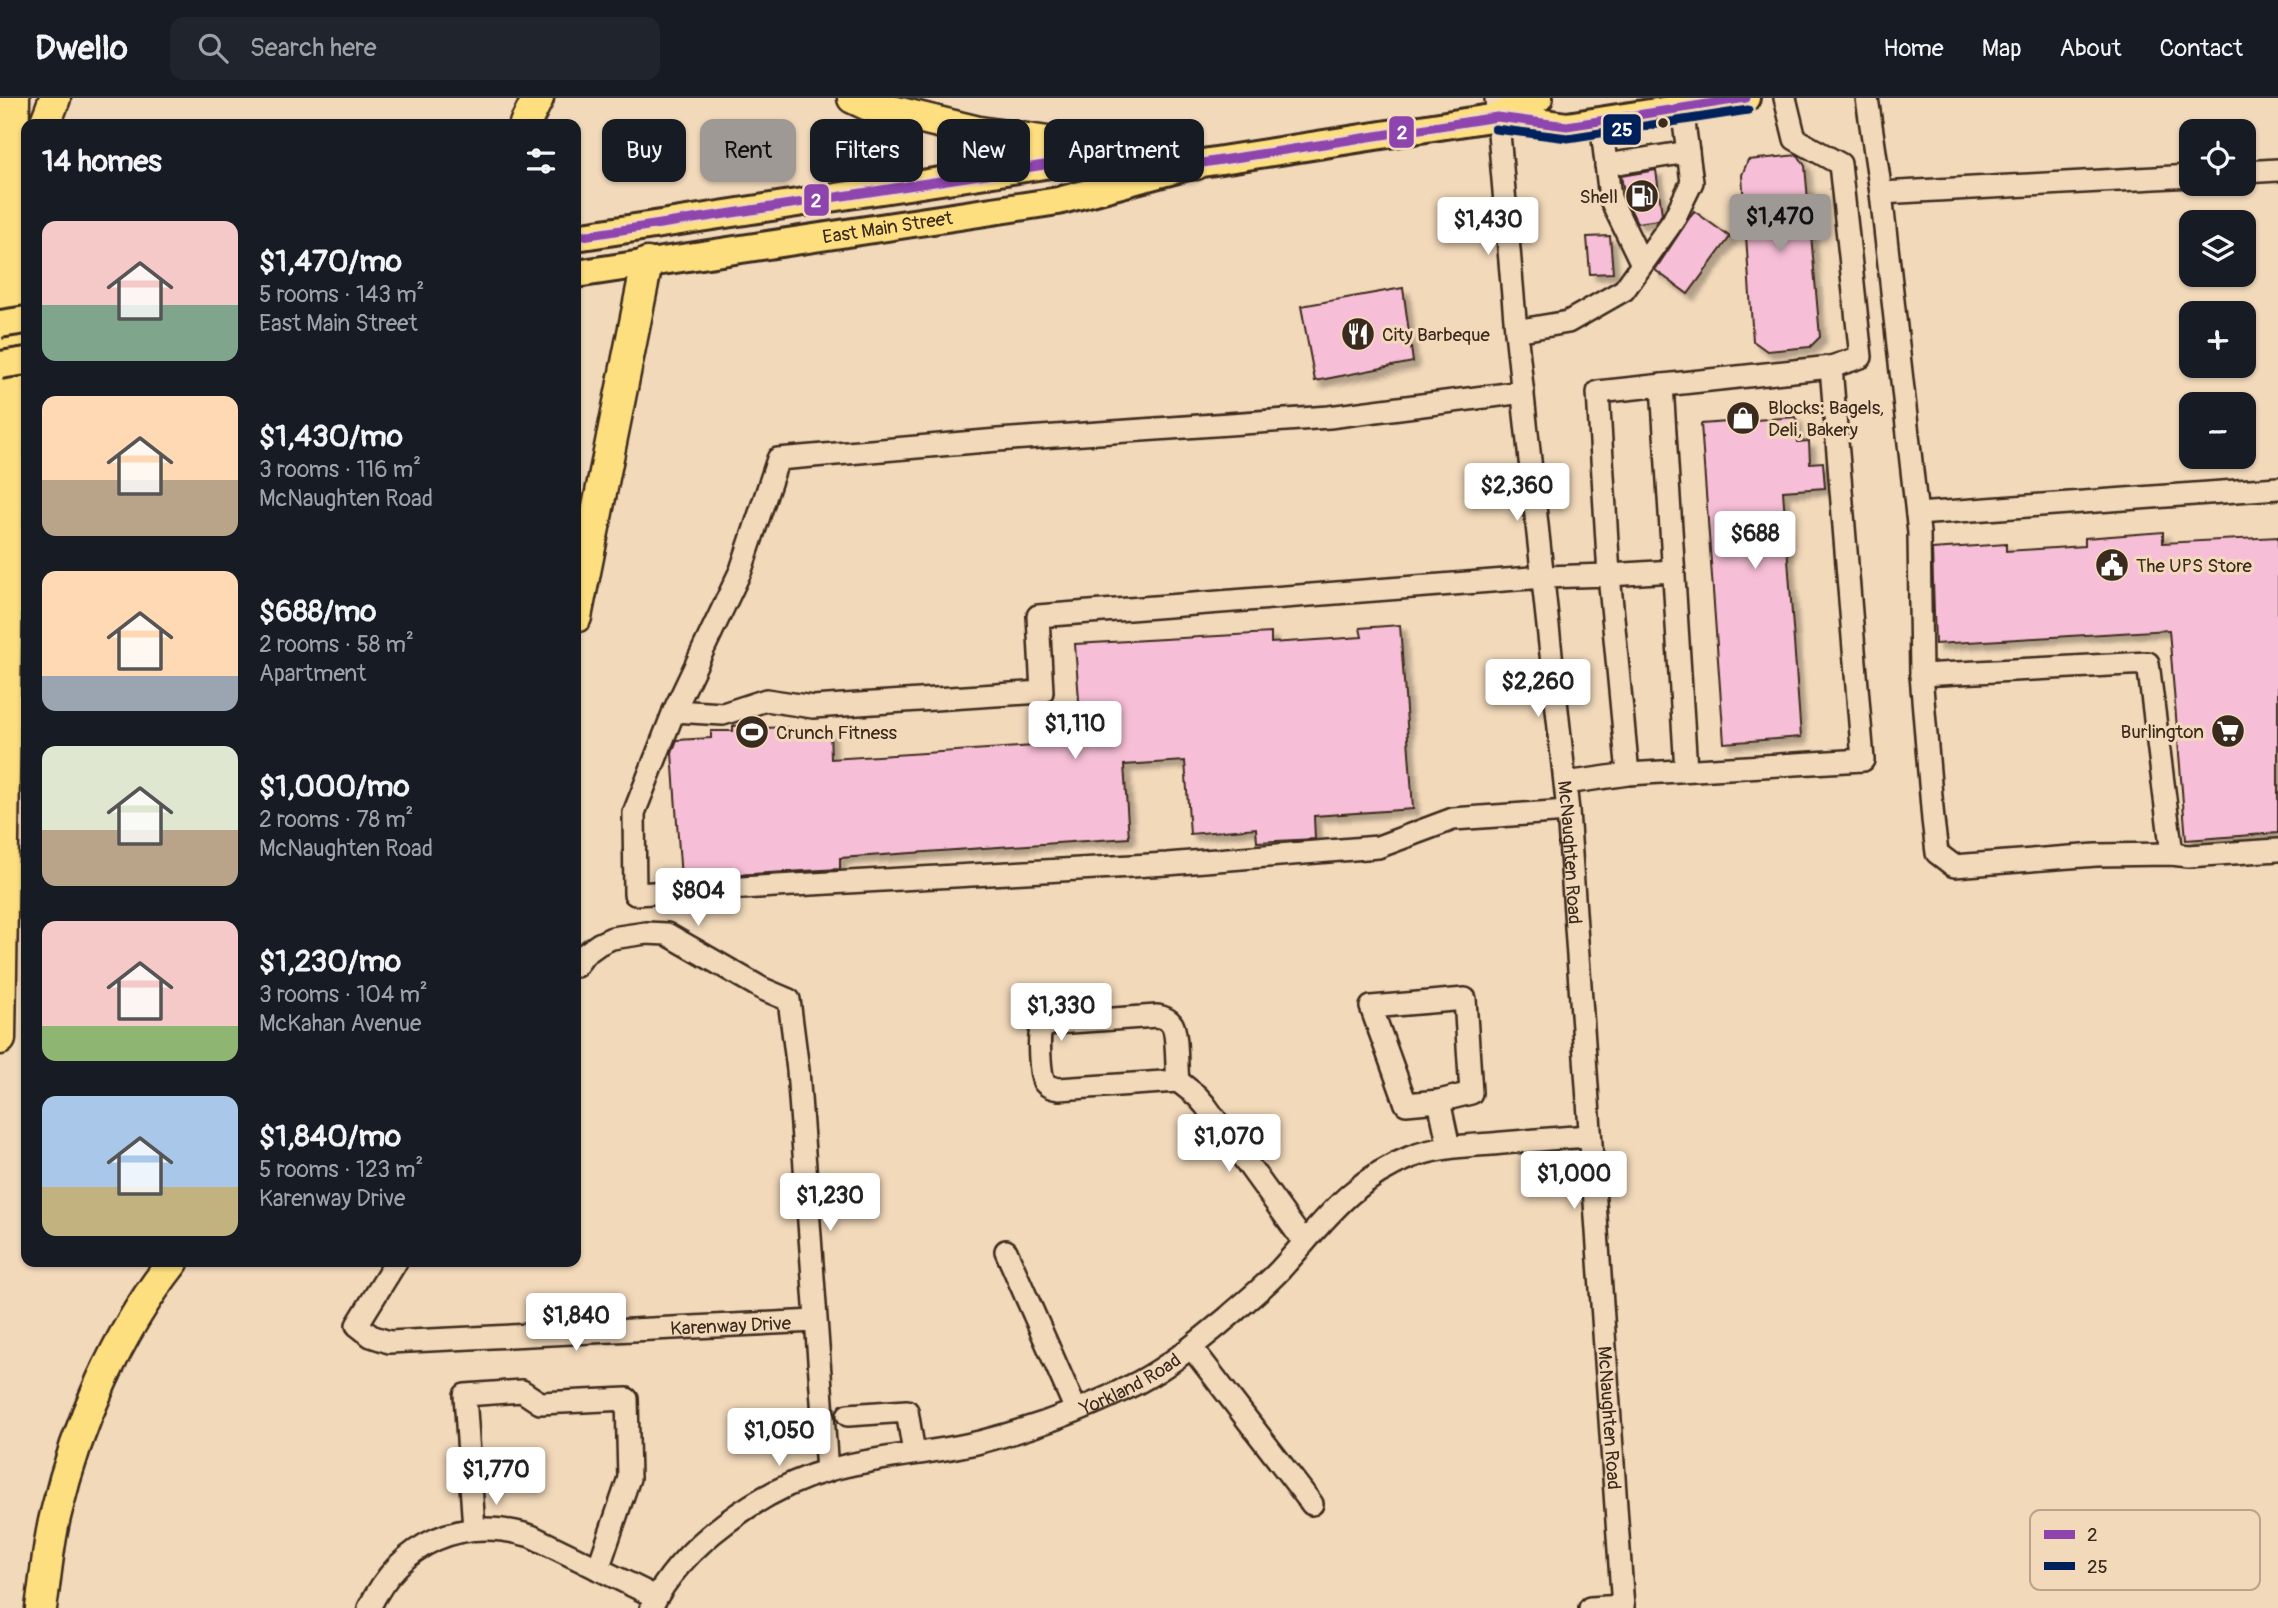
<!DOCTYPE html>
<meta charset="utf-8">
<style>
:root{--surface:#171b24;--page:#20242c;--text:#f1f3f6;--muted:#9ea1a6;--line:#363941;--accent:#9f9995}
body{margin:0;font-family:Pangolin,sans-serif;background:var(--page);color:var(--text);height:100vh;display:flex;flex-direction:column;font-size:26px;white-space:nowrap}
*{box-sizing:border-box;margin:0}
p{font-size:23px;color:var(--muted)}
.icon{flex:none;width:38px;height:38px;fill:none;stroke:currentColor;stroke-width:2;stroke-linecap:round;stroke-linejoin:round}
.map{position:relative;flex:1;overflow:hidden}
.details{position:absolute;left:21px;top:21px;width:560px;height:1148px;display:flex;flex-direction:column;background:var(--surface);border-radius:14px;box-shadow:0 2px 5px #0004}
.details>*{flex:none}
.banner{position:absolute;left:602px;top:21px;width:665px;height:63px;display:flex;gap:14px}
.fabs{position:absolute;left:2179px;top:21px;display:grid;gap:14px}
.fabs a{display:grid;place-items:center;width:77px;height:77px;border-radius:14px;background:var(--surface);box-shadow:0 2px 5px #0004;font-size:35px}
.price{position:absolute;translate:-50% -60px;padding:0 16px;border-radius:7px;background:#fff;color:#222;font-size:23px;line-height:46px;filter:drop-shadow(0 2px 4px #0008)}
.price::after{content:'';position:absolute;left:50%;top:42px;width:21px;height:16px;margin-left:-10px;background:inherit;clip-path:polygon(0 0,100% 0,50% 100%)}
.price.active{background:var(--accent);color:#111}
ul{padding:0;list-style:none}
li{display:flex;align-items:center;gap:21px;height:175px;padding:0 21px}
li span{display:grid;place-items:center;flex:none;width:196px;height:140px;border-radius:14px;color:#555}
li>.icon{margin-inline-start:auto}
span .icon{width:84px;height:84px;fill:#fffc;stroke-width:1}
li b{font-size:30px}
h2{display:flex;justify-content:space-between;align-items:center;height:84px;padding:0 21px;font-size:30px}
.chip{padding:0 24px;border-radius:14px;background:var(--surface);box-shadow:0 2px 5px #0004;font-size:24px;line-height:63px}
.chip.active{background:var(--accent);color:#111}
header{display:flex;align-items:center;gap:42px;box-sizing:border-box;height:98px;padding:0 35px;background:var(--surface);border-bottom:2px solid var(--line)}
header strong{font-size:33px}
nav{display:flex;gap:38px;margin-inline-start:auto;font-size:24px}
.search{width:490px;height:63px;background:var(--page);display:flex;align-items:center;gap:18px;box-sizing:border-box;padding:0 24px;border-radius:14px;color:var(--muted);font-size:26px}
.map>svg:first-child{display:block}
.building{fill:#f7bfd7;stroke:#3b2a1e;stroke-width:2;filter:url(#shadow)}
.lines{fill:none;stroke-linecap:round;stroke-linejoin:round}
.minor-casing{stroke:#3b2a1e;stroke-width:26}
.major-casing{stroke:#3b2a1e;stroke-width:32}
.highway-casing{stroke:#3b2a1e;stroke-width:35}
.minor{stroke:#f2d9ba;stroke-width:21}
.major{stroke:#fedf80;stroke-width:26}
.highway{stroke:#fedf80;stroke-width:30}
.major-bridge-casing{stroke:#3b2a1e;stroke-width:32;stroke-linecap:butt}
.major-bridge{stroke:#fedf80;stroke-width:26}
.bus-1-casing{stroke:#f2d9ba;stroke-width:14}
.bus-2-casing{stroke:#f2d9ba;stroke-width:14}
.bus-1{stroke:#8e44ad;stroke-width:9}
.bus-2{stroke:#00205b;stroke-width:9}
.bus-dot{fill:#3b2a1e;stroke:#f2d9ba;stroke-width:2.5}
.labels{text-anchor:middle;stroke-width:6;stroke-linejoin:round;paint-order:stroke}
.poi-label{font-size:19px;fill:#3b2a1e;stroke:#f2d9ba;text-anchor:start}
.street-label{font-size:19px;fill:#3b2a1e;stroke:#f2d9ba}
.key{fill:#f2d9ba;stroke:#bba48b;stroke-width:2}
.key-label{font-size:19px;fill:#3b2a1e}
.line-badge{stroke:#f2d9ba;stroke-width:2.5}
.badge-label{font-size:19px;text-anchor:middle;font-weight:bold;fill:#fff}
</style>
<header>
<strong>Dwello</strong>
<div class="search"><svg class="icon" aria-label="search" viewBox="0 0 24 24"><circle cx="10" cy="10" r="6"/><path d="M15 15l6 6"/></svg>Search here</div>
<nav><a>Home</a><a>Map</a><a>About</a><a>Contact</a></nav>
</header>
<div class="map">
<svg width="2278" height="1510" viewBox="0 0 2278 1510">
<defs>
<filter id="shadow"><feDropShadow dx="6" dy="6" stdDeviation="2" flood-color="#0004"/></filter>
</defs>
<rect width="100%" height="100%" fill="#f2d9ba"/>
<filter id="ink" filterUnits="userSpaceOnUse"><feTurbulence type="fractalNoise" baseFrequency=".0143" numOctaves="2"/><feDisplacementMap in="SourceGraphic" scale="14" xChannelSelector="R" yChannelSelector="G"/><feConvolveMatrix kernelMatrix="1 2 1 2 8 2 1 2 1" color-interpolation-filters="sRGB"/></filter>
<g filter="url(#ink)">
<path class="building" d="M1798,57L1805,68L1820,239L1810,249L1767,253L1753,243L1742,77L1748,62Z
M1656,72L1662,116L1658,122L1637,125L1625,100L1621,78Z
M1694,113L1730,139L1688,196L1655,172Z
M1610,138L1613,175L1590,176L1587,139Z
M1403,190L1413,264L1315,283L1301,208Z
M1796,319L1798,344L1809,343L1810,365L1823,364L1825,390L1783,393L1801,639L1724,645L1701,326Z
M2163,434V445L2278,439V735L2186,742L2169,532L1935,546L1932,451L2006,446V453L2085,448V440Z
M1400,527L1413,711L1314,718L1315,741L1257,744L1256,730L1190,736L1185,663L1124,667L1129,740L840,760V771L681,780L672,655L677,642L711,640V633H733V628L763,626L764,630L787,629L789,636L830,632L831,661L1082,645L1075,546L1271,535V545L1362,539L1360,530Z"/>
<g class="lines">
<g class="minor-casing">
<g id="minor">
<path id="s1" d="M1496,0L1516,233L1568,713L1623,1510"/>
<path d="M1785,0L1795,41L1840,66L1861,259L1831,269"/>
<path d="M1867,0L1881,95L1919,435L1921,577L1933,722L1937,755L1954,768L2096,757L2172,756L2188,758L2278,752"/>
<path d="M1601,23L1610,100L1642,166"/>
<path d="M1606,67L1688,54"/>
<path d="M2244,74L2278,72"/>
<path d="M1881,95L2191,78"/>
<path d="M1516,233L1568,224L1624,192L1673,123L1692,84L1682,10"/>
<path d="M1662,287L1686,672"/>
<path d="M1523,294L1329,319L998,342L778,361L741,472L674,613L634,715L635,796L1167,766L1378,749L1453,721L1568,713"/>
<path d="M1917,416L2278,390"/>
<path d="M1921,577L2148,565L2172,756"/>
<path d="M674,613L723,616L766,602L813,609L1042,594L1038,518L1544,479L1609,477L1628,676"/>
<path d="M1566,685L1628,676L1863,662L1831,269L1598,294L1609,477L1673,473"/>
<path d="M576,868L585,856L599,846L612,840L646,835L667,836L763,891L789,902L798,972L827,1373"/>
<path d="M1465,901L1471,995L1439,1003L1406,1006L1371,909Z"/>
<path d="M1157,918C1162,919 1168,920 1172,926C1178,936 1176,970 1178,983L1059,991C1053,990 1048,989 1044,984C1040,978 1038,940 1041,933C1044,927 1050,926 1055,925Z"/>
<path d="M1178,983L1197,998L1205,1007L1304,1144"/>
<path d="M1439,1003L1449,1049"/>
<path d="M1006,1153L1076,1312"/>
<path id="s2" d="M396,1164L357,1227L371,1238L389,1244L815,1223"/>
<path d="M1192,1250L1312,1406"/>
<path d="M848,1317L907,1313L914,1355"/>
<path d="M474,1431L465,1297L522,1293L540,1305L627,1301L629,1380L598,1471"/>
<path d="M369,1510C401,1444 461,1417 531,1438L656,1499"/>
<path id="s3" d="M651,1510C681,1447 762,1391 829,1372C878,1358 930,1356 980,1344C1034,1330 1089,1310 1139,1284C1171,1267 1199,1243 1227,1220C1245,1204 1264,1189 1280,1172C1322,1126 1351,1082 1411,1059C1437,1049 1464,1048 1492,1046C1525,1043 1557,1040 1590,1038"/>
<path d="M1590,1510L1623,1508"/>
</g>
</g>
<g class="major-casing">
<g id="major">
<path d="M1497,19L1567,28L1746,0"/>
<path d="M576,139L1051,66H1128"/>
<path id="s4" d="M576,176L1058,103L1196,66L1497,19L1539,0"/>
</g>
</g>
<g class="highway-casing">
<path id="highway" d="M853,0L868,7L979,34L1196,66
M45,26L55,0
M525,26L538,0
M576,519L647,165
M0,941L14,0
M41,1510C46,1479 48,1445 56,1415C77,1327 117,1235 173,1164"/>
</g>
<use href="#minor" class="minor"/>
<use href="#major" class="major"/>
<use href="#highway" class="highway"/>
<g class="major-bridge-casing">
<path id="major-bridge" d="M0,226L26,222
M0,267L26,263"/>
</g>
<use href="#major-bridge" class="major-bridge"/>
<g class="bus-1-casing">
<path id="bus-1" d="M576,139L1051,66H1196L1497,19L1567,28L1746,0"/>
</g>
<g class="bus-2-casing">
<path id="bus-2" d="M1495,31L1568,40L1748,12"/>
</g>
<use href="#bus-1" class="bus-1"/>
<use href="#bus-2" class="bus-2"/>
</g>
</g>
<defs>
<g id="fuel-disc" transform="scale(1.75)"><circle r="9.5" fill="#3b2a1e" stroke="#f2d9ba"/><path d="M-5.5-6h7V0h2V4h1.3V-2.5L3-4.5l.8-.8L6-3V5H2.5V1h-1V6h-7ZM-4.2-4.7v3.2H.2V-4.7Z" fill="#fff"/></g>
<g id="restaurant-disc" transform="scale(1.75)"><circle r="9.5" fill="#3b2a1e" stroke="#f2d9ba"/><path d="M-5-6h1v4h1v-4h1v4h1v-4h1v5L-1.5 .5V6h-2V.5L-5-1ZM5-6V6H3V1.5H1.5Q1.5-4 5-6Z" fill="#fff"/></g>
<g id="shop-disc" transform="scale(1.75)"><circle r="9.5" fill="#3b2a1e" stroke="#f2d9ba"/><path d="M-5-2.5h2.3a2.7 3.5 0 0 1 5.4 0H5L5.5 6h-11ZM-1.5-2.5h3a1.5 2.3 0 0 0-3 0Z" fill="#fff"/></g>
<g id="civic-disc" transform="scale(1.75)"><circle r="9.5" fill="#3b2a1e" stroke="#f2d9ba"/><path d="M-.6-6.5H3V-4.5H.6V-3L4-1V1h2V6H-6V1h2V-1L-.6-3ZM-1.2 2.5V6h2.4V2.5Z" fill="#fff"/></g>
<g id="supermarket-disc" transform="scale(1.75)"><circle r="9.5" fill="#3b2a1e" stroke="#f2d9ba"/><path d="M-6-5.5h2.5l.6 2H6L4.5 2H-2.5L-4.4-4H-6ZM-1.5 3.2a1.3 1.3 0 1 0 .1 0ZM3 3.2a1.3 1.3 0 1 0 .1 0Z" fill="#fff"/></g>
<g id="stadium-disc" transform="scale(1.75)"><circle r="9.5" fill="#3b2a1e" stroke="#f2d9ba"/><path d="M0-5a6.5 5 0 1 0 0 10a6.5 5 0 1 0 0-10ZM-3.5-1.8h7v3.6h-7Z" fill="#fff"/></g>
</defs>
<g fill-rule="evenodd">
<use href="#fuel-disc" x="1642" y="98"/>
<use href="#restaurant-disc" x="1358" y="236"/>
<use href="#shop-disc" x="1743" y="320"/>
<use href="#civic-disc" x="2112" y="467"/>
<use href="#supermarket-disc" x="2228" y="633"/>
<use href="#stadium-disc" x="752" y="634"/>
</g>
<circle class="bus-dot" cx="1663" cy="25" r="6"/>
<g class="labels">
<g class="poi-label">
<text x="1618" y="105" text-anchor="end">Shell</text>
<text x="1382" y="243">City Barbeque</text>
<text x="1768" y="316">Blocks: Bagels,<tspan x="1768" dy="22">Deli, Bakery</tspan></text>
<text x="2136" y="474">The UPS Store</text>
<text x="2204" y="640" text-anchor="end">Burlington</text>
<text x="776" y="641">Crunch Fitness</text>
</g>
<g class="street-label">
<text dy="7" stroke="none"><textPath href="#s4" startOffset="315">East Main Street</textPath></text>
<text dy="7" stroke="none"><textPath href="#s1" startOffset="758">McNaughten Road</textPath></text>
<text dy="7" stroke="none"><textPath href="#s2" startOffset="453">Karenway Drive</textPath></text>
<text dy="7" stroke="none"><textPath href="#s3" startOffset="546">Yorkland Road</textPath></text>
<text dy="7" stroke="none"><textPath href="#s1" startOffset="1325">McNaughten Road</textPath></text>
</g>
</g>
<rect x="2030" y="1412" width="230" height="80" rx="10" class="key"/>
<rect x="2044" y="1432" width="31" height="9" fill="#8e44ad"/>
<rect x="2044" y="1464" width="31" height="8" fill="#00205b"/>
<g class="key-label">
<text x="2087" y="1443">2</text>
<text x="2087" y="1475">25</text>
</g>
<g class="line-badge">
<rect x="1602" y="15" width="40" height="33" rx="7" fill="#00205b"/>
<rect x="1388" y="17" width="27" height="34" rx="7" fill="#8e44ad"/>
<rect x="803" y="85" width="27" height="34" rx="7" fill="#8e44ad"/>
</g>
<g class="badge-label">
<text x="1622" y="38">25</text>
<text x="1402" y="41">2</text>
<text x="816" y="109">2</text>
</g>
</svg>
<div class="fabs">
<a><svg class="icon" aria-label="locate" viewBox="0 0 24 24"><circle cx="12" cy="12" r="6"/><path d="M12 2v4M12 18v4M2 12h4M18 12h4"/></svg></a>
<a><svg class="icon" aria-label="layers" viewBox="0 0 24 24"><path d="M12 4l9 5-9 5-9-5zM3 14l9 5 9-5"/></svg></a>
<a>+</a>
<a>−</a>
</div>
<b class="price active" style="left:1780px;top:156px">$1,470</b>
<b class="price" style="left:1488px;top:159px">$1,430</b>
<b class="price" style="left:1517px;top:425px">$2,360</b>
<b class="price" style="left:1755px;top:473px">$688</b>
<b class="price" style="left:1538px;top:621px">$2,260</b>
<b class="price" style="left:1075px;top:663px">$1,110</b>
<b class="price" style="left:698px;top:830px">$804</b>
<b class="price" style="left:1061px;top:945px">$1,330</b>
<b class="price" style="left:1229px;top:1076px">$1,070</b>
<b class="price" style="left:1574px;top:1113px">$1,000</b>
<b class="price" style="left:830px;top:1135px">$1,230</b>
<b class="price" style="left:576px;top:1255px">$1,840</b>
<b class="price" style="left:779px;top:1370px">$1,050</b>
<b class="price" style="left:496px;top:1409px">$1,770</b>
<div class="banner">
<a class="chip">Buy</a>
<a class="chip active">Rent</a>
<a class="chip">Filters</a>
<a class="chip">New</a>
<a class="chip">Apartment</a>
</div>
<section class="details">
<h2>14 homes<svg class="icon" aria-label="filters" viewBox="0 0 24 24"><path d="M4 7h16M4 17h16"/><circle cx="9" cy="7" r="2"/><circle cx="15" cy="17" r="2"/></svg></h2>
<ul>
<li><span style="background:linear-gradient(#f6c9c9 60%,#7fa58c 0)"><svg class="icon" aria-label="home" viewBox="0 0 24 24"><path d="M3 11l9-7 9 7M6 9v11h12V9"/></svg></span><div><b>$1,470/mo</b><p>5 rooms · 143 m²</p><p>East Main Street</p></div></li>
<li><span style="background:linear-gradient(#ffd9b3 60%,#b9a48a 0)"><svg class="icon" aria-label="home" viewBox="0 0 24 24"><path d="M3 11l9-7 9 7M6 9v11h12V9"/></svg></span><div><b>$1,430/mo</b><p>3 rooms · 116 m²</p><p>McNaughten Road</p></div></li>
<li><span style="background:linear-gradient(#ffd9b3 75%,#9aa5b1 0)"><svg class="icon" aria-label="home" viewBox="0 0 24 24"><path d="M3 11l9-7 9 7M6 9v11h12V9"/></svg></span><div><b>$688/mo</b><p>2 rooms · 58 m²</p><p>Apartment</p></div></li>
<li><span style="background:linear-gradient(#dfe7d0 60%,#b9a48a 0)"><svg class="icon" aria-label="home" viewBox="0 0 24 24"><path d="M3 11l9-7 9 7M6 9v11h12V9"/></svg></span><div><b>$1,000/mo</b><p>2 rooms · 78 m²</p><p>McNaughten Road</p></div></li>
<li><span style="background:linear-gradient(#f6c9c9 75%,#8fb573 0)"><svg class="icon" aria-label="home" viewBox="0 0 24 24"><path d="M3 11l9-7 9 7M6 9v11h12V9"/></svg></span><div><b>$1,230/mo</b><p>3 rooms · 104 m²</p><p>McKahan Avenue</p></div></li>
<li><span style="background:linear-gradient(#a9c7e8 65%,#c2b280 0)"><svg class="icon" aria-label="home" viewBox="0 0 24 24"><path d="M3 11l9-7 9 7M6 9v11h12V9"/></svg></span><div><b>$1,840/mo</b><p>5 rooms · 123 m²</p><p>Karenway Drive</p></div></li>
</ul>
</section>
</div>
